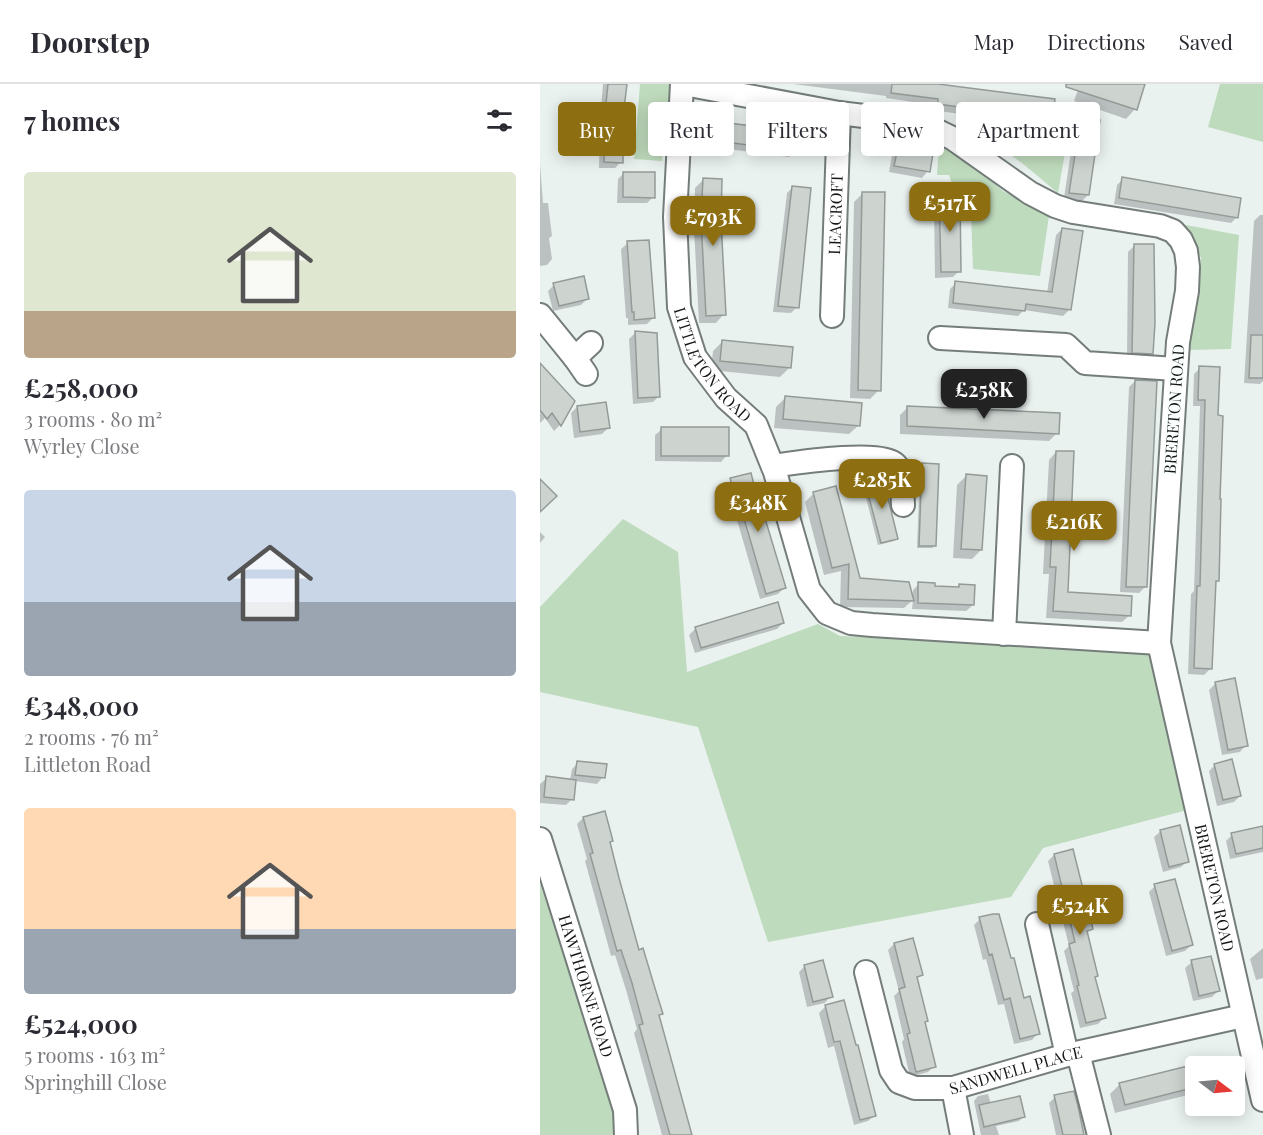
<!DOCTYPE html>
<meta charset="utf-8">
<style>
:root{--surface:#fff;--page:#f2f2f3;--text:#2b2b33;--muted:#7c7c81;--line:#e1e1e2;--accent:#8d6f12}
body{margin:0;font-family:"Playfair Display",serif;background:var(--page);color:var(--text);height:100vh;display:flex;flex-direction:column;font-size:22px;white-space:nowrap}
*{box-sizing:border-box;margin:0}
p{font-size:20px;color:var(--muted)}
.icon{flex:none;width:33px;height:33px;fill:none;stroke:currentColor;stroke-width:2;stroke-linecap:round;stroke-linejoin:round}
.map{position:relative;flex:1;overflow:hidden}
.details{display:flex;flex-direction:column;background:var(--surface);width:540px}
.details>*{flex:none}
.guide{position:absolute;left:18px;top:18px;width:570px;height:54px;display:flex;gap:12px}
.needle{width:39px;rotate:106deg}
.buttons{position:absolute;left:645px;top:972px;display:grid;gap:12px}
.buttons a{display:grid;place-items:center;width:60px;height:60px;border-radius:6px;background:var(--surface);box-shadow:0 3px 15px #0003;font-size:30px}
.price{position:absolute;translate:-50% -51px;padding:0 14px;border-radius:12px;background:var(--accent);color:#fff;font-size:20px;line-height:39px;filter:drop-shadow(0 2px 3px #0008)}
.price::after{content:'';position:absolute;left:50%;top:36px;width:18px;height:14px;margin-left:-9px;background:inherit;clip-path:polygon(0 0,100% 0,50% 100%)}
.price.active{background:#222;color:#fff}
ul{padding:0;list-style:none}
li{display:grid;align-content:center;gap:12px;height:318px;padding:0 24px}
li span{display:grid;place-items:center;height:186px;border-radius:6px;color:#555}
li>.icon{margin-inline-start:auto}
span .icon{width:108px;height:108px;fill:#fffc;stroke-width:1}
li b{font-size:26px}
h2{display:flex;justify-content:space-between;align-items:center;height:72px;padding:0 24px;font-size:26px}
.chip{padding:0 21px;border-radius:6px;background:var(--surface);box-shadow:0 3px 15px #0003;font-size:21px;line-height:54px}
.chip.active{background:var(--accent);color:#fff}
header{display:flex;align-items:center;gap:36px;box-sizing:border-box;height:84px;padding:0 30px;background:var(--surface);border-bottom:2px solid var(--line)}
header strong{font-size:28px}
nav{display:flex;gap:33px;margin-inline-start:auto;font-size:21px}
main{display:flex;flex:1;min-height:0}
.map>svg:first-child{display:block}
.green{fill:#bfdbbd}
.shadow{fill:#0003}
.building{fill:#cdd4d0;stroke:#949b97;stroke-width:1.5}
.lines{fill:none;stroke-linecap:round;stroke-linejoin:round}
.minor-casing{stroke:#757d7b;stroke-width:26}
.minor{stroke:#fff;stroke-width:22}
.labels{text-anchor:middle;stroke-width:4.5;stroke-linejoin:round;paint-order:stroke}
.street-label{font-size:16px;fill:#151817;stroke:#fafffe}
</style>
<header>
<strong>Doorstep</strong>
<nav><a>Map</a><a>Directions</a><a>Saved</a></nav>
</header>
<main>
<section class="details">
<h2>7 homes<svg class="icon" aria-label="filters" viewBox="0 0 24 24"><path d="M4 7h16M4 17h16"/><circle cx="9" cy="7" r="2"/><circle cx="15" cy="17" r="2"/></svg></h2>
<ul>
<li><span style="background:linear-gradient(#dfe7d0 75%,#b9a48a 0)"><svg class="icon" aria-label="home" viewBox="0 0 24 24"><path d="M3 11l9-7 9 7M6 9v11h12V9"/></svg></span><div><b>£258,000</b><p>3 rooms · 80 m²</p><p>Wyrley Close</p></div></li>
<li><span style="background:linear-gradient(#c9d6e8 60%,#9aa5b1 0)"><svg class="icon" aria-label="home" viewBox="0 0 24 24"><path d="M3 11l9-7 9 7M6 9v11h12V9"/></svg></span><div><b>£348,000</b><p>2 rooms · 76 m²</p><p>Littleton Road</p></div></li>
<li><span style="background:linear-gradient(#ffd9b3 65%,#9aa5b1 0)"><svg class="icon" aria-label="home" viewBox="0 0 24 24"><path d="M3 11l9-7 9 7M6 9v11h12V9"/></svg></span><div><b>£524,000</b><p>5 rooms · 163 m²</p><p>Springhill Close</p></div></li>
</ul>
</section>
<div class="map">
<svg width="723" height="1051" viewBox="0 0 723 1051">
<rect width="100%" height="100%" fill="#eaf2f0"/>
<path class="green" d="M100,0H131L122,77L94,75Z
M680,0H723V58L668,43Z
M417,35L528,51L518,109L482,79Z
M399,62L425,73L463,107L509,132L500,192L433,185L430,101L412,100L409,91H397Z
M641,140L699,151L691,265L648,266L661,174Z
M83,435L138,468L147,588L278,540L300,552L609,566L647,726L503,764L471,813L228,858L158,643L0,608V523Z
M0,799L76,1026V1051H0Z"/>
<path class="shadow" d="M63,0H85L82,33L81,78L75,84H59L60,36Z
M253,0H390L511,36L505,42L392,26L393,21L346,14V12Z
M540,0H602L595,25L586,35L534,17Z
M541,35L548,111L542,117L524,114L535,41Z
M182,40L255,67L249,73L173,63L176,46Z
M358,65L388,87L382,94L349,88L352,71Z
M0,80L3,119H8L12,152L9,154L12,175L7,181L0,182Z
M84,89L113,113L107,119H77L78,95Z
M583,95L697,133L691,139L574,120L577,101Z
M163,96L179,137L184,230L176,239H159L154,144L155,104Z
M253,103L257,223L251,229L233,228L247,109Z
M323,109L339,306L330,315L310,314L314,118Z
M400,111L419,187L413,193L395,194L394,117Z
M720,131H723V297L720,300L704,299L714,137Z
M522,145L529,226L523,232L484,226L478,232L408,224L410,205L416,199L507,209L516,151Z
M88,159L113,234L107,240L88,241V234H86L81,165Z
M594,162L611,269L605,275L587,274L588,168Z
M14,201L47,215L41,221L13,227L8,207Z
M95,249L119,312L113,318L93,320L89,255Z
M183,257L249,284L240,293L171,286L173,267Z
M0,280L33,317L20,341L14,347L5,334L0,339Z
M660,284L677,333L678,496L674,500L671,584L664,591L648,590L651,510L654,507L660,322H653L654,290Z
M595,297L605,503L599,509L580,508L589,303Z
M245,314L319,341L309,350L234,344L236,323Z
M37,323L68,344L62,350L34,354L31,329Z
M368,323L517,349L509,357L360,350V331Z
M122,345L187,371L181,378L115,377V351Z
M516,368L527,509L590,531L582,538L506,534L509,490H503L509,376Z
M382,381L395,462L392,464H377L380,384Z
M426,392L441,466L432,475L413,474L417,401Z
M191,396L244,504L238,510L220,515L197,436L194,437L185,402Z
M326,399L356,454L354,457L338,461L323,402Z
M273,410L319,496L373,515V506L379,500L394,503L417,504L420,502L433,521L426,527L372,525L373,516L364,524L300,523L301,487L284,491L265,418Z
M0,448L5,453L0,459Z
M237,520L243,539L237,545L155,569L149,551L155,545Z
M675,600L706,661L700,668L682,671L669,606Z
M38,679L63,693L57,700L34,697L32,715L26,721L0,719V700L7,694L30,696L32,685Z
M675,681L700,712L694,718L677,722L669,687Z
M43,734L68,759L98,867L121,929L118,933L149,1051H122L94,949L97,945L86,906L75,871L71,872L45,777L47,775L37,740Z
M723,743V768L690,775L686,757L692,751Z
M621,747L647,777L641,783L623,788L614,753Z
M514,771L551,845L546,850L557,891L554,894L564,934L558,940L540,944L531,909L534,907L524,867L529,862L508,777Z
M615,802L651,861L645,867L626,872L609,808Z
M440,835L483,916L498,949L492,956L474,960L464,920L458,921L446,875L443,876L434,841Z
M354,860L381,891L376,896L383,939L394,982L388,988L370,993L362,958L364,955L354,912L359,907L348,866Z
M723,864V894L716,896L710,875Z
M652,878L678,907L672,913L653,917L645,884Z
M265,882L291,912L285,919L267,923L259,888Z
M286,922L335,1031L328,1037L314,1041L294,962L288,964L279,929Z
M690,973L692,982H656V1009L575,1029L570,1010L580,1000Z
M448,1010L451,1020L483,1033L479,1037L456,1042L459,1051H441L434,1017L438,1012Z
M515,1013L543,1051H516L509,1019Z"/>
<path class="building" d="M68,0H87L83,33V79L64,78L65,29Z
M352,0H398L515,15L512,36L398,20V15L351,9Z
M526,0H605L597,26L526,3Z
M541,33L560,36L549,111L529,109Z
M181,38L259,48L257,68L179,57Z
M358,63L393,69L390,88L354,82Z
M83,88H115V114L83,113Z
M582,93L701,114L698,134L579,114Z
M163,94L182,95L181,137L186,231L166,232L161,135Z
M252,102L271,104L259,224L238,222Z
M322,108H345L341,307L318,306Z
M399,110H420L421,188H401Z
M522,144L543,147L531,226L486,220L485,227L413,219L415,197L512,208Z
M109,156L115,234L94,236V228H92L87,157Z
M594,160H614L615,239L613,270L592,269Z
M44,192L49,215L19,222L13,199Z
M95,247L117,249L120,313L98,314Z
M711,251H723V294H709Z
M182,256L253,263L251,284L180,277Z
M0,279L35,317L21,342L12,329L7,335L0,326Z
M659,282L680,283L678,331L683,332L680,415H681L679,497H676L672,585L654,584L657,502H660L665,316H658Z
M595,296L617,297L607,503H586Z
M245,312L322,319L320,342L243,335Z
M66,318L70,344L40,348L37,322Z
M367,322L520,329L519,350L367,342Z
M121,343H189V372H121Z
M516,367H534L528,508L592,512L591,532L513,527L516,483H510Z
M382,379L399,380L396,462H379Z
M211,389L222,432L224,431L246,504L226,510L203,431H200L190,394Z
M426,390L447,392L442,466L421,465Z
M343,394L358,455L341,459L325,398Z
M0,395L17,412L0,428Z
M296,402L320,494L369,498L374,517L308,515L309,480L292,484L273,408Z
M378,498L395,499V502L419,503V500L435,501L434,521L378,519Z
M238,518L244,539L161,564L155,543Z
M695,594L708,662L688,666L675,598Z
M692,675L701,712L683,716L674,680Z
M37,677L67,680L65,694L35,691Z
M6,692L36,696L34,716L4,713Z
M65,727L73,757L70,758L79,794L99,866L103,864L114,901L123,930L119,931L152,1051H130L99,941L103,940L92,899L81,866L77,867L50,770L53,769L43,733Z
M640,741L649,778L629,783L620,746Z
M723,742V764L696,770L691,749Z
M533,765L553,845L547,847L558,892L555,893L566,934L546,939L537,902L539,901L529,860L535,858L514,770Z
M635,795L653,861L632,867L614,800Z
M453,830H459L471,874H474L484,914L490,912L500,950L480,955L470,914L464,916L452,870L449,871L439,833Z
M373,854L383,891L377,893L388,937L385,938L396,983L376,988L367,950L370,949L359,905L365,903L354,859Z
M671,872L680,907L659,912L651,876Z
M283,876L293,913L273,918L264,881Z
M304,916L316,961H318L336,1032L320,1036L300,957L294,958L285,921Z
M656,980V1003L585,1021L579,999Z
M534,1007L538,1022L544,1051H523L514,1011Z
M480,1012L485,1033L444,1043L439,1021Z"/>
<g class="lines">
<g class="minor-casing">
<g id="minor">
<path id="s1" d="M142,0L135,133L139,223L155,273L186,314L216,341L235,388L269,506L287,529L311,539L332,541L619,559"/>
<path id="s2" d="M144,0L299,29L381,39L412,54L490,109L515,122L533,128L620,142L633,147L641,156L646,167L648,183L647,207L638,258L619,559L723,1016"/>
<path d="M0,231L35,274L46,290"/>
<path id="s3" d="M292,232L299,29"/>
<path d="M400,254L526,261L545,279L636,285"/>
<path d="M35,274L51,259"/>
<path d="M233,382C254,379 342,365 356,381C364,389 362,410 363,421"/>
<path d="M464,550L472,382"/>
<path id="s4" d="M0,755L85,1026L86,1051"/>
<path d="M497,840L527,971"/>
<path id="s5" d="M326,888L351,986L359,998L375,1004H413L527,971L703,932"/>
<path d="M538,969L559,1051"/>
<path d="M413,1004L422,1051"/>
</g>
</g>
<use href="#minor" class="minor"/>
</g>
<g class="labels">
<g class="street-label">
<text dy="6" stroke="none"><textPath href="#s3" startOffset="102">LEACROFT</textPath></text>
<text dy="6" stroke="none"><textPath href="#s1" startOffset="291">LITTLETON ROAD</textPath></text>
<text transform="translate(634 325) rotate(-86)" y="6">BRERETON ROAD</text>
<text dy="6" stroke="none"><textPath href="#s2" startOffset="1188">BRERETON ROAD</textPath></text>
<text dy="6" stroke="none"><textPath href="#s4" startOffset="154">HAWTHORNE ROAD</textPath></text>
<text dy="6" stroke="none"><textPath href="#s5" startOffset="236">SANDWELL PLACE</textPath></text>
</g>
</g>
</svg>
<div class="buttons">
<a><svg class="needle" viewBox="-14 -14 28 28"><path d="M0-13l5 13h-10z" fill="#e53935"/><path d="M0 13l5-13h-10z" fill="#7c7c81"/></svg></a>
</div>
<b class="price" style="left:410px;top:149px">£517K</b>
<b class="price" style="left:173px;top:163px">£793K</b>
<b class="price active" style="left:444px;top:336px">£258K</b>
<b class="price" style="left:342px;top:426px">£285K</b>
<b class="price" style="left:218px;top:449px">£348K</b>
<b class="price" style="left:534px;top:468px">£216K</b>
<b class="price" style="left:540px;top:852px">£524K</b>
<div class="guide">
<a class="chip active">Buy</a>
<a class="chip">Rent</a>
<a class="chip">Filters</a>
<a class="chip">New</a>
<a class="chip">Apartment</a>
</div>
</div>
</main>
